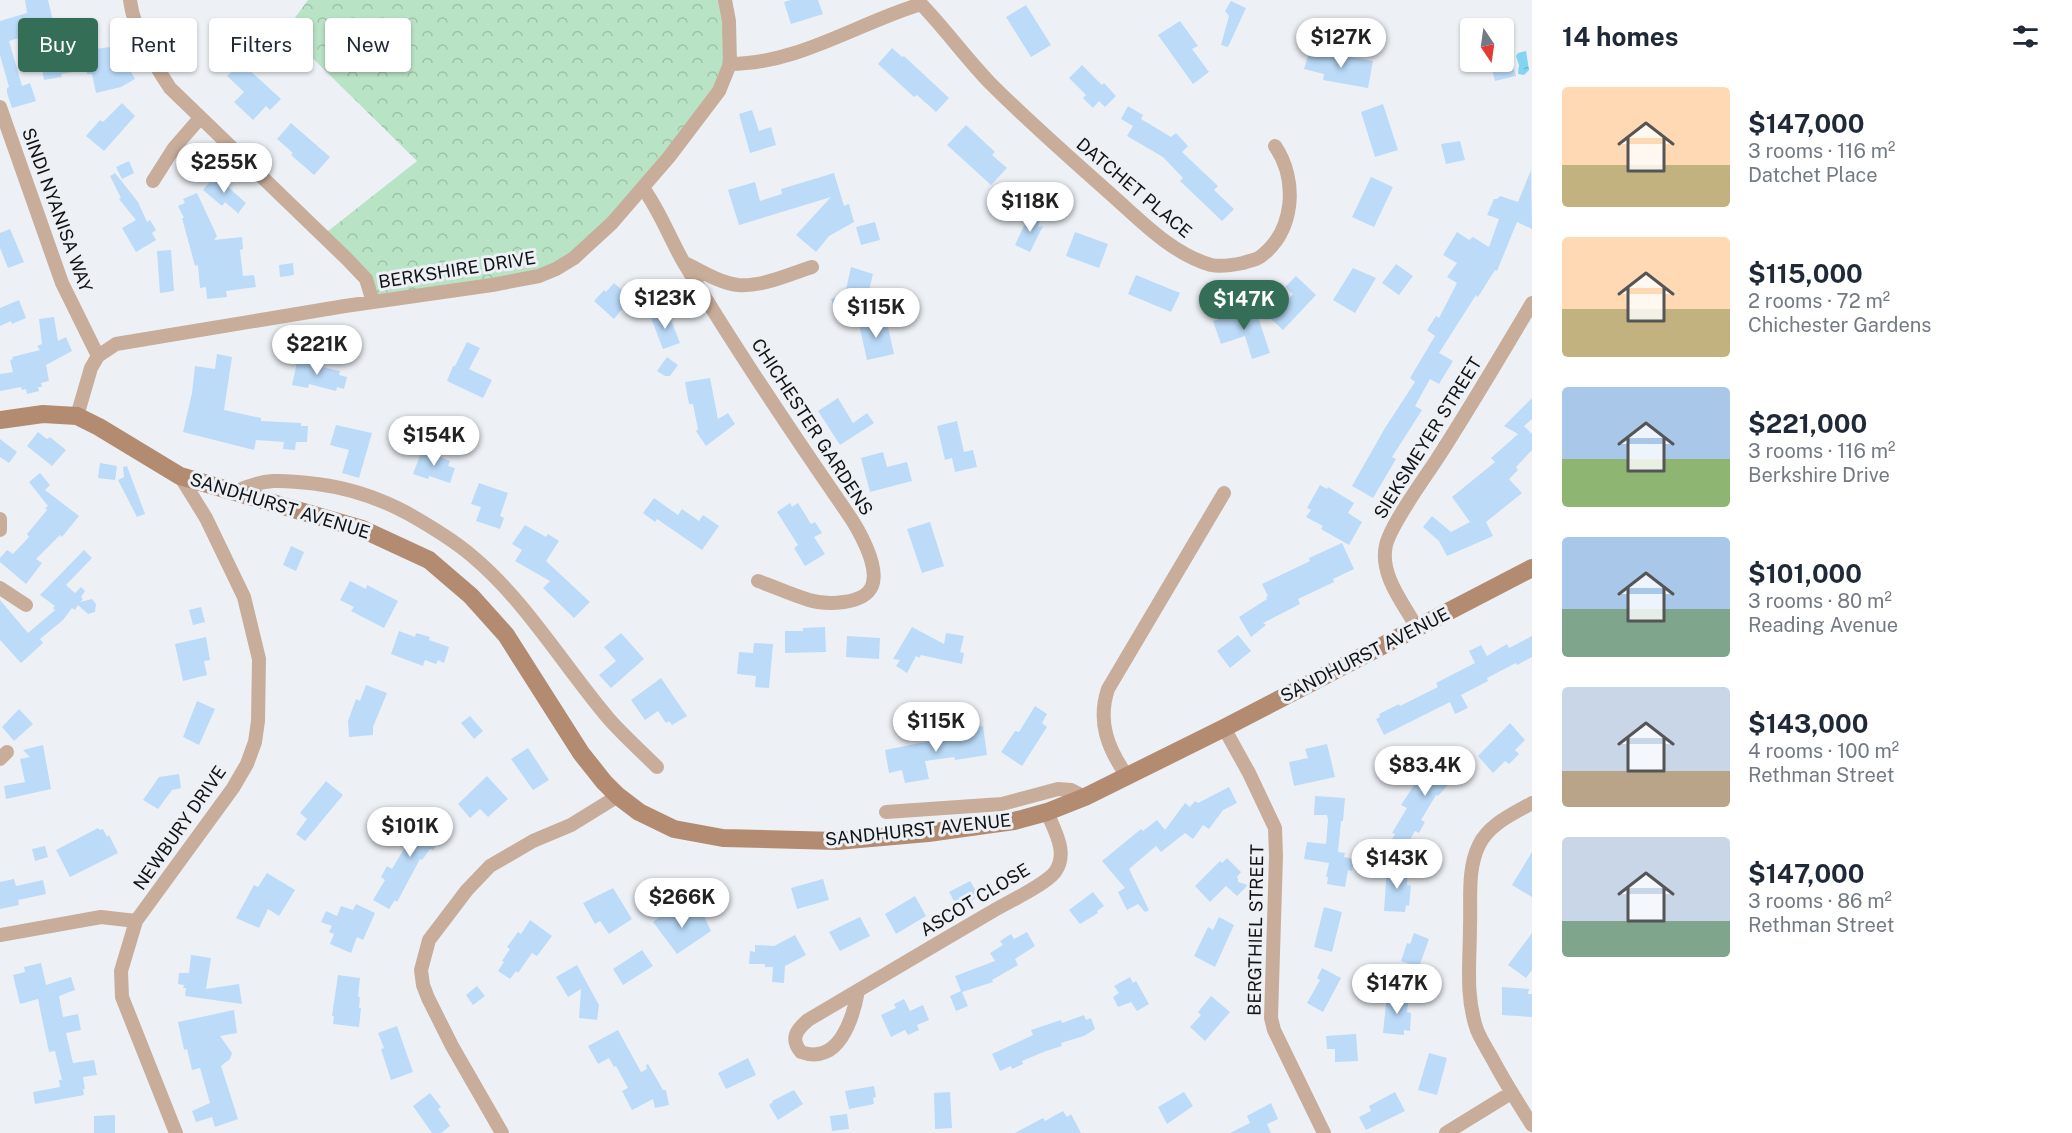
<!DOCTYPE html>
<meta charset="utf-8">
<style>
:root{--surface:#fff;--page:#f2f2f3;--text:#1f2937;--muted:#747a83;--accent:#346e57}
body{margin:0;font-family:"Public Sans",sans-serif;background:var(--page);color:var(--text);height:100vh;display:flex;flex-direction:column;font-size:22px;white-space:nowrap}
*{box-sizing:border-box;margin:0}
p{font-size:20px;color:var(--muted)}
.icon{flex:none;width:33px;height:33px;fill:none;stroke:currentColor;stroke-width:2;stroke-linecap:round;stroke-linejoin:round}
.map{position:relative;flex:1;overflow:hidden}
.panel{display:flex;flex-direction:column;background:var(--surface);width:540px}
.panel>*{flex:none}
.top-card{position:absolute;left:18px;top:18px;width:570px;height:54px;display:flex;gap:12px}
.needle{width:39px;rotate:167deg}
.controls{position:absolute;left:1460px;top:18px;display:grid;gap:12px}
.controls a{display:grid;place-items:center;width:54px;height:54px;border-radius:6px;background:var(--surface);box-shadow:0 2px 4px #0004;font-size:30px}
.price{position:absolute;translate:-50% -51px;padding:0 14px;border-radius:21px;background:#fff;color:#222;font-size:20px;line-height:39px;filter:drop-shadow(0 2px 3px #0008)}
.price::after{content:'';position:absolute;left:50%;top:36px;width:18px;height:14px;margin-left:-9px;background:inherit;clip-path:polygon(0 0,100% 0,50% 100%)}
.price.on{background:var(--accent);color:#fff}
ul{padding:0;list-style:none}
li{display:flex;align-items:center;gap:18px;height:150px;padding:0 30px}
li span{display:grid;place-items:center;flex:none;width:168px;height:120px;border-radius:6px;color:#555}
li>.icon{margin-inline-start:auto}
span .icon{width:72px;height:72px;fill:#fffc;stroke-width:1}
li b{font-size:26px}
h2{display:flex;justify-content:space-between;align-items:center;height:72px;padding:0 30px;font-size:26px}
.chip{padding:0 21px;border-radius:6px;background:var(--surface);box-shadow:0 2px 4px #0004;font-size:21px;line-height:54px}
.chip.on{background:var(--accent);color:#fff}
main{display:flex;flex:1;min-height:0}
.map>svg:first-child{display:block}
.forest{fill:url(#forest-crowns)}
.water{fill:url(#water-ripples)}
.building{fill:#bbdbf9}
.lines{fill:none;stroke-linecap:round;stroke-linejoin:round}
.street{stroke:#c8ad9b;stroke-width:14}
.secondary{stroke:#b38b71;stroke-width:18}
.labels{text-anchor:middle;stroke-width:6;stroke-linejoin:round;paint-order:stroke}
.street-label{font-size:18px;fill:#111314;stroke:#edf1f6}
</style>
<main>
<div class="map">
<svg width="1532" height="1133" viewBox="0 0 1532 1133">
<defs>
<pattern id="forest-crowns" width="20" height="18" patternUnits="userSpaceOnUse" patternTransform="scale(1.5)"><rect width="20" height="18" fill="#b9e3c5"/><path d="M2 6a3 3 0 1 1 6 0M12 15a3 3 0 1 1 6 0" fill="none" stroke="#9ec2a8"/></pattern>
<pattern id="water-ripples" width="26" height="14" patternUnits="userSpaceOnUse" patternTransform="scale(1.5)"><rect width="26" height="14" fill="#83d4f1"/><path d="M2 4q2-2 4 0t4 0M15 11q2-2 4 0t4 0" fill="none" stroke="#70b5ce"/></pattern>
</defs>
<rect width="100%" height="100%" fill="#edf1f6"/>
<path class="forest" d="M308,0H726L731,62L671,156L559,269L374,303L371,289L323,235L417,161L285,31Z"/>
<path class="water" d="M1526,51L1529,70L1524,75L1518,74L1519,65L1516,56L1518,53Z"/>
<path class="building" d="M25,0H48L59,46L63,45L64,53L110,47L113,68L125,61L135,79L121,87L96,93L92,74H87L86,70L61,74L62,77L44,80L40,57L44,56L39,32L9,41L22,86L30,83L36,101L12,108L7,93V88L9,87L0,55V21L27,13Z
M791,0H818L823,14L791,24L784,2Z
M1231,1L1246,8L1228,47L1221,45L1229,16L1225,11Z
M1026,5L1051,45L1031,57L1006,17Z
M1180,21L1198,46L1192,49L1209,72L1193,84L1158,35Z
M224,47L281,99L270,110L266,106L253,120L234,102L244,92L227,76L234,70L221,49Z
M892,48L902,57L904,56L949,98L936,112L917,95L914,97L878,64Z
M1317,51L1373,61L1368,88L1323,80L1324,74L1304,69L1309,53L1314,55Z
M1490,62H1512L1516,76L1495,81Z
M1082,65L1102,85L1104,83L1116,96L1105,107L1099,101L1093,108L1083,98L1086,95L1069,78Z
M122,103L135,116L104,151L86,136L100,120L103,122Z
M1383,104L1398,150L1375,157L1361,112Z
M1128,106L1143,115L1141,119L1171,137L1176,133L1188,146L1182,152L1218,186L1214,190L1234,209L1222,221L1180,181L1183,178L1163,157L1127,136L1133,126L1121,119Z
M752,110L759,131L771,127L776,145L750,153L739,114Z
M291,123L330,157L314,175L291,155L293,153L277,139Z
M966,125L995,152L992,155L1007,168L991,185L947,145Z
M1460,141L1465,160L1446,164L1441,144Z
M129,161L134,173L122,179L116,167Z
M1531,170L1532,229L1517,222L1497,271L1495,270L1478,297L1476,295L1439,353L1453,361L1439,384L1430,379L1415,406L1422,410L1392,457L1396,459L1373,498L1352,486L1385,428L1415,382L1410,378L1435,336L1427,330L1436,316L1439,318L1457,283L1447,277L1457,263L1443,255L1457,232L1469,240L1473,237L1489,247L1499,219L1487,215L1494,199H1497L1500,196L1518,202Z
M115,173L138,202L147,222L150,220L156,230L152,233L156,240L136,252L122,228L136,220L119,199L121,198L110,176Z
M834,173L844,206L849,204L854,222L829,236L816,252L796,235L831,197L739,225L728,190L755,182L760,201L782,194L781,189Z
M220,177L229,184L227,186L246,203L239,212V214L225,202L222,206L203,190L213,178L216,181Z
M1371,177L1393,187L1374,227L1352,217Z
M197,193L217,236L214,240L242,237L243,249L240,250L243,276L254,275L256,287L226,291L227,297L207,299L206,287L200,288L198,265L195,266L182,218H184L178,206L185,203L183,199Z
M1030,213L1041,217L1038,227L1043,226L1030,252L1015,245Z
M875,222L880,240L861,245L856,227Z
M10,229L24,262L8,268L0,248V233Z
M1075,232L1108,244L1099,268L1066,256Z
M171,250L174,291L160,293L157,251Z
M293,263L294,275L280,277L279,265Z
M1396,264L1413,276L1399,295L1382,283Z
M851,267L873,274L864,311L838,317L831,299L845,294Z
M1353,268L1376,278L1355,313L1333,300Z
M1136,275L1180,293L1171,312L1128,294Z
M1296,276L1316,295L1283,330L1270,318L1293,294L1285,287Z
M614,283L631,298L614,319L594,301L604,290L606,292Z
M19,300L26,318L12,324L11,321L0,326V308Z
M1255,308L1270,353L1252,359L1245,336L1221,344L1213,321Z
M668,312L680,343L663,349L651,318Z
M54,317L58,341L66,337L72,351L46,365L49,381L41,383L42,387H38L39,391L27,394L26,389L22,390L21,387L0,391V374L13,372L10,360L13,359L12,357L40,350L37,346L42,344L39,319Z
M886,318L894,354L867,360L859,324Z
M467,342L480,348L469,369L492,380L483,398L447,381L453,366H455Z
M217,354L232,357L224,410L261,418V421L301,423V426H308L307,442H296L295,450L283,449L284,442L256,440L254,450L183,432L192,393L195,366L215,369Z
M667,357L678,365L670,376H665L657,371Z
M298,358L310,361L309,364L340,371L339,375L347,377L344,389L337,387L336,391L309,384L308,388L292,385Z
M710,378L718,419L728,413L735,424L706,446L696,431L698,429L693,404H689L685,382Z
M838,398L853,423L867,413L874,423L840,445L818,411Z
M1532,398V419L1524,426L1532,434V450L1516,467L1518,470L1509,479L1522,493L1486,522L1493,536L1447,556L1439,541L1423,527L1432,516L1451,532L1470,522L1452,497L1495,462L1491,458L1518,434L1504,426Z
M957,421L964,452L973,450L977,467L955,472L952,458L945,460L937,426Z
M336,425L372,433L359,478L342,473L349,450L330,445Z
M38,432L47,439L50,437L66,450L52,466L27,446Z
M0,439L17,452L9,463L0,457Z
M422,450L450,461L448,466L455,468L450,483L429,476L428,479L413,474Z
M883,452L887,467L907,462L912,481L870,492L861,458Z
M100,463L117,466L115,480L98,478Z
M127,466L145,514L137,517L118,480L124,477L123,467Z
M40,473L50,485L45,490L79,516L62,537L60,535L36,559L42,563L26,584L0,562V558L7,550L13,554L29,537L27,534L47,510L45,508L48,506L29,482Z
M479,483L508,493L500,516L504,518L500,529L476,521L481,507L471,504Z
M1320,485L1327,489L1328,487L1354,503L1348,513L1362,522L1349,545L1321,529L1323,526L1306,517L1311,510L1307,508Z
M654,498L678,515L682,509L699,521L703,515L719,526L702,550L657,519L655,522L643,513Z
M790,503L792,507L798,503L811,524L815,522L822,533L814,537L825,554L805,566L794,548L798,545L777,512Z
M930,522L944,566L922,573L907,529Z
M525,525L546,537L548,534L559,541L546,561L590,602L574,618L543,588L550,581L515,561L522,550L512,544Z
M1342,543L1354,569L1333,579L1334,582L1298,599L1300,604L1263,623L1266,625L1251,637L1239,617L1267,599L1266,597L1268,596L1262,584L1310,561L1309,558Z
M291,546L304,552L296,571L283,565Z
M84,550L92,558L66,585L75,593L81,587L85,591L81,597L83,599L80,602L92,599L96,604L95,612L88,614L78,605L75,610L72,608L63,620L40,639L43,643L21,663L0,640V600L28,633L55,610L53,608L55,606L40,595Z
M350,581L366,589L367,585L398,601L384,628L351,611L354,607L340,600Z
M201,607L205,622L193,625L189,610Z
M825,627L826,652L785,653V631H803V628Z
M912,627L944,644L946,633L964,636L960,652L964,653L962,664L921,655L919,658L916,656L907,673L896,666L900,660L893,659Z
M399,631L415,637L416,633L430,637L429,640L449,647L444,663L438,660L436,664L425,660L423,666L391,654Z
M621,633L644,659L611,688L599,675L616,661L604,647Z
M1238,635L1251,651L1230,668L1217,651Z
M847,636L880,638L879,659L846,657Z
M1532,636V657L1517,665L1516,663L1487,678L1488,681L1461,695L1468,708L1455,714L1450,702L1384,735L1376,719L1380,717L1379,714L1399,704L1400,706L1438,687L1436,683L1475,663L1469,651L1481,645L1487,656L1507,644L1509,648Z
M206,637L210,660L204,661L207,675L183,681L175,644Z
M754,643L773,644L769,688L755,687L756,676L737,674L739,652L753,653Z
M661,678L687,716L672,725L669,721L666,723L658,711L645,720L631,700Z
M366,685L387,693L373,727V735L349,737L348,721L356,699L360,701Z
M197,701L215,709L199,745L183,737Z
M1035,706L1047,714L1042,723L1047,727L1022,766L1001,752L1015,731L1019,732Z
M19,709L33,724L14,741L2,727Z
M470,716L483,731L474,739L461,723Z
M1510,723L1525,740L1515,750L1519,754L1509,764L1505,761L1493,773L1478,756Z
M983,726L987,755L955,760L954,757L925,761L929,779L905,783L902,770L889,773L885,750L954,736V730Z
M1327,744L1335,777L1294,786L1289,762L1308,758L1305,749Z
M43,745L51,789L6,799L4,786L25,782L20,759L30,757L23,750Z
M528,748L549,780L533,790L511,759Z
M1452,750L1466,760L1447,786L1438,796L1436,795L1421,820L1425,822L1419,833L1415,831L1403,851L1390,843L1395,834L1392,833L1407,808L1401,805L1422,773L1427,776L1442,755L1444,756L1447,752L1449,754Z
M179,774L181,788L172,790L158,809L143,800L159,777Z
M487,776L508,799L488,817L480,809L470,818L458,804Z
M326,781L343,795L305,841L296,834L307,819L300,813Z
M1229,787L1237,803L1223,810L1209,829L1203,825L1193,839L1185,833L1161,852L1156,846L1129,869L1149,910L1145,912L1138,904L1127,910L1118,892L1125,888L1102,861L1141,829L1143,831L1157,820L1165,830L1185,803L1190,807L1195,801L1198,803Z
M1315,796L1345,798L1343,821H1341L1338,852L1345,853L1344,857L1354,859L1352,871L1348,870L1345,887L1327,884L1328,877H1326L1329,863L1304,859L1307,842L1326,844L1328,820L1327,815H1314Z
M431,810L449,823L438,837L441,839L433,850L430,849L422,860L420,859L397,902L395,900L389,909L373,900L385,880L381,877L387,866L392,869L408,842L403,838L412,826L416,829Z
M98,828L100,830L103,829L107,837L109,835L118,853L70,877L56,850Z
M45,846L48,857L35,861L32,849Z
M1532,852V897L1512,885Z
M1227,858L1241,872L1237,877L1238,879V882L1248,885L1237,896L1226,886L1210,902L1195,886L1220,861L1222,863Z
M1387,867L1408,868L1407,885L1411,886L1409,906L1406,905L1405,912L1384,911Z
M267,873L295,890L279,916L268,909L259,928L236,918L254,885L258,887Z
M14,879L16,886L43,880L46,894L18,900L19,905L0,909V882Z
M823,879L829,900L797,909L791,888Z
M970,881L979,896L958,908L949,892Z
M613,888L632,919L609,934L600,921L595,924L583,903Z
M1093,892L1104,906L1097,911L1098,913L1080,924L1069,910Z
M915,896L926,916L896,934L885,914Z
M356,904L375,913L363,940L357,937L351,953L330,944L334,934L329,932L332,926L321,922L326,911L337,916L341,906L353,910Z
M1324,907L1342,912L1332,952L1314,947Z
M672,908L675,911L676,910L683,919L701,910L711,931L677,954L653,922Z
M860,917L870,936L840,951L829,932Z
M1219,917L1234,925L1215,967L1194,956L1208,927L1213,930Z
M530,920L552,936L537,956L532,953L518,973L516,971L510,979L498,971L504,962L502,961L510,949L507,947L518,932L521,934Z
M1027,932L1035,946L1015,959L1018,965L992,980L993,982L962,992L968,1006L956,1011L950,996L961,991L955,976L995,961L990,953L1003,945L1000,941L1011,934L1014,939Z
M1414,933L1429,939L1419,967L1401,961L1407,943L1410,944Z
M1532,933V970L1526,978L1508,965Z
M795,935L806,955L785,966L784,983L772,982L773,967H765V964H749L750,951L755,952V945L774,946Z
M642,950L653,966L623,985L613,969Z
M191,955L211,958L206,989L239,984L242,1004L185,996L186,988H183L184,985L178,984L179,973H189Z
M41,963L46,985L71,977L75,990L59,996L63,1017L78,1014L81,1030L66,1033L73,1063L94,1060L97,1075L83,1077L85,1089H83L84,1095L35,1104L33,1092L60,1087L59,1080H62L55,1051L49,1052L38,999L20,1004L13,975L25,972L24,967Z
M577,965L599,1005L597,1020L579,1018L581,989L568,997L556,977Z
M1322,968L1341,978L1323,1012L1307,1003L1320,980L1317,978Z
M338,975L360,978L358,997H360L359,1008H361L359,1027L333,1024L334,1016H332Z
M1130,977L1133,983L1136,981L1149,1004L1137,1011L1131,1002L1118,1007L1113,997L1119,993L1114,986Z
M477,986L485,996L473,1005L466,995Z
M1502,987L1529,989L1528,994H1532V1017L1502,1015Z
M1387,994L1409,996L1407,1012L1411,1013L1410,1031L1404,1030V1035L1383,1033Z
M1211,996L1230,1012L1205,1041L1190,1027L1201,1015L1198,1012Z
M904,999L910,1011L923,1005L929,1020L917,1025L919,1030L908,1035L905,1030L891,1037L881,1015L896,1008L894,1004Z
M234,1010L237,1033L220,1036L232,1053L230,1059L221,1066L238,1119L215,1127L212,1117L196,1122L192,1111L210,1103L200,1068L192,1070L187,1049L184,1050L178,1022Z
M1084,1015L1086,1020L1091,1018L1095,1029L1084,1036L1061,1043L1062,1046L1046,1051L1022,1061L1023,1064L1012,1069L1011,1066L1000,1071L992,1054L1033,1035L1031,1030L1061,1020L1062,1023Z
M397,1026L413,1072L391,1080L381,1049L384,1048L378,1033Z
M618,1030L641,1072L647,1069L646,1065L648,1064L663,1090H666L669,1105L655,1108L653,1099L632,1110L622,1091L628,1088L616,1066L614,1067L609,1058L598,1064L588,1046Z
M1356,1034L1358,1061L1335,1062V1049H1327L1326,1036Z
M1429,1053L1447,1058L1437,1095L1418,1090Z
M748,1058L756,1075L726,1089L718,1073Z
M874,1086L876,1097L873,1098L874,1104L849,1109L845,1091Z
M794,1090L803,1104L778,1120L769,1105L773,1102L772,1101Z
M950,1092L952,1128L935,1129L934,1093Z
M1184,1092L1193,1106L1167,1124L1158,1107Z
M1395,1092L1405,1111L1366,1130L1359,1117L1371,1111L1369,1106Z
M430,1093L441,1107L438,1109L450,1126L441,1133H432L413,1106Z
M1271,1103L1278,1119L1267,1124L1271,1133H1230L1250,1123L1247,1116Z
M1063,1111L1067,1117L1071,1114L1081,1133H1015L1043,1118L1045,1121Z
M847,1114L849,1129L832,1131L830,1116Z
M115,1115V1133H94V1116Z"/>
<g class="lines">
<path class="street" d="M130,0C134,32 153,62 170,88L347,259L366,279L373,302
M921,4C945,29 966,58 990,83C1030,123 1072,160 1114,197C1143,223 1173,254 1211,265C1221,267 1233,265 1243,263C1248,261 1256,260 1260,257C1295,231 1298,180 1275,146
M730,64C798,64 858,23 921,4
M0,107L62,283L98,356
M153,181L174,148L200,118
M643,188C660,211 670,239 684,263C735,348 790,430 846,511C858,528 880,566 872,586C864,605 826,605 809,600C792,595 775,587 758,581
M685,263C701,271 720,283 738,285C763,287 789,274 812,267
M77,416L91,368L98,356L116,344L345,306L492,285L539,276L556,269L574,258L612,223L669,157L719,91L730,64L729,21L725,0
M233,493C264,477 284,480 317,484C349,488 379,498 407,513C430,526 452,539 472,556C525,600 564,666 609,719C624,736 641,751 657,767
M0,519V530
M0,588L26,605
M1417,628C1404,604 1379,575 1386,545C1391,524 1424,479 1437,459C1470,408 1501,355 1532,303
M1224,728L1249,773L1275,828L1276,856L1271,1018L1274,1030L1324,1133
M0,759L7,752
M1127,776C1108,749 1097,722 1108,689L1224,493
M1532,803C1513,814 1489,824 1479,845C1467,869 1471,900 1470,926C1470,961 1465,996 1477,1030C1481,1040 1487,1049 1492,1058C1504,1081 1518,1103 1532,1125
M886,812L1002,804L1058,789L1071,790L1085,797
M0,935L101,917L136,921
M858,991C853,1018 839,1066 801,1052C790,1039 796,1030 808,1020C869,984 931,947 993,911C1008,902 1045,885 1055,872C1069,853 1054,830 1047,812
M176,1133L122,997L121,971L136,921L233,788L247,764L255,742L258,721L259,659L244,597L206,518L180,476
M502,1133L452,1046L428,998L423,985L421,970L429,940L467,890L490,866L533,841L571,825L618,796
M1446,1133L1511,1093"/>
<path class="secondary" d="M0,420L43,414L77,416L99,427L180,476L362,529L429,560L471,596L506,635L581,753L604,782L618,796L639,812L674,829L723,838L837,841L928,833L1014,821L1047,812L1085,797L1224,728L1532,568"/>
</g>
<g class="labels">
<g class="street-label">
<text transform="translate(1134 188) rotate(40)" y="6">DATCHET PLACE</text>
<text transform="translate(57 210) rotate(70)" y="6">SINDI NYANISA WAY</text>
<text transform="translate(457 270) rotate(-9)" y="6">BERKSHIRE DRIVE</text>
<text transform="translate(812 427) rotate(57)" y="6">CHICHESTER GARDENS</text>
<text transform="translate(1428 438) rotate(-58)" y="6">SIEKSMEYER STREET</text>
<text transform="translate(280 506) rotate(17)" y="6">SANDHURST AVENUE</text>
<text transform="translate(1365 655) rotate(-27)" y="6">SANDHURST AVENUE</text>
<text transform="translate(180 828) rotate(-55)" y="6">NEWBURY DRIVE</text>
<text transform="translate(918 830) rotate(-6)" y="6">SANDHURST AVENUE</text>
<text transform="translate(975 900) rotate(-31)" y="6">ASCOT CLOSE</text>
<text transform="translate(1256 930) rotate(-89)" y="6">BERGTHIEL STREET</text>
</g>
</g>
</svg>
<div class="controls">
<a><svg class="needle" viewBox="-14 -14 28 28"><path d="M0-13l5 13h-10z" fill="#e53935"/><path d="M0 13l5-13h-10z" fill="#747a83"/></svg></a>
</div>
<b class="price" style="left:1341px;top:69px">$127K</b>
<b class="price" style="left:224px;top:194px">$255K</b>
<b class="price" style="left:1030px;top:233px">$118K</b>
<b class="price" style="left:665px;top:330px">$123K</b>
<b class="price on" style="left:1244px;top:331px">$147K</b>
<b class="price" style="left:876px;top:339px">$115K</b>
<b class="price" style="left:317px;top:376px">$221K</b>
<b class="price" style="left:434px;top:467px">$154K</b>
<b class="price" style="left:936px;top:753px">$115K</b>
<b class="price" style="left:1425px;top:797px">$83.4K</b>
<b class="price" style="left:410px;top:858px">$101K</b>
<b class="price" style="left:1397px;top:890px">$143K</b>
<b class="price" style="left:682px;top:929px">$266K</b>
<b class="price" style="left:1397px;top:1015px">$147K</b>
<div class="top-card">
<a class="chip on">Buy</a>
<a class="chip">Rent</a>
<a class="chip">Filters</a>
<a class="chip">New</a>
</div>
</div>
<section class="panel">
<h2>14 homes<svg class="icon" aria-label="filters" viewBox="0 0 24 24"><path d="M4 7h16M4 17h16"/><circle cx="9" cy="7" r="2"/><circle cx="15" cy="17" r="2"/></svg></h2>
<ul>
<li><span style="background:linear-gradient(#ffd9b3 65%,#c2b280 0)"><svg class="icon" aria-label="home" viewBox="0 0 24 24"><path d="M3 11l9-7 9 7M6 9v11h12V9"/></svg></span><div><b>$147,000</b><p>3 rooms · 116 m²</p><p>Datchet Place</p></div></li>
<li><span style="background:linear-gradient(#ffd9b3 60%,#c2b280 0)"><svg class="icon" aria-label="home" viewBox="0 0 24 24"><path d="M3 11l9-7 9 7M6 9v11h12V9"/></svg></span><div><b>$115,000</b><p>2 rooms · 72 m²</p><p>Chichester Gardens</p></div></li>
<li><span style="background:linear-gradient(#a9c7e8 60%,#8fb573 0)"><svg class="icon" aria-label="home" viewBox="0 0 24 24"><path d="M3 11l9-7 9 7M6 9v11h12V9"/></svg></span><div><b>$221,000</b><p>3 rooms · 116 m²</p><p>Berkshire Drive</p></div></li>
<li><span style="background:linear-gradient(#a9c7e8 60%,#7fa58c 0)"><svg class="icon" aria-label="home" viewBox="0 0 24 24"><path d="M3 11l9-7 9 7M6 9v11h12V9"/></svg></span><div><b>$101,000</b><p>3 rooms · 80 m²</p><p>Reading Avenue</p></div></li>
<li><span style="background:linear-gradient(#c9d6e8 70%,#b9a48a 0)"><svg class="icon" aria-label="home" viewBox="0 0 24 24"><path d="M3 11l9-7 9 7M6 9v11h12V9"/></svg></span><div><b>$143,000</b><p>4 rooms · 100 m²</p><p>Rethman Street</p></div></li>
<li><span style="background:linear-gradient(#c9d6e8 70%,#7fa58c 0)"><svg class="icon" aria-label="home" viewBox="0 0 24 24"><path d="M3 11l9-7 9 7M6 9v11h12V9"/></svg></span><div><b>$147,000</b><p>3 rooms · 86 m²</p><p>Rethman Street</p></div></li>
</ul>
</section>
</main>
